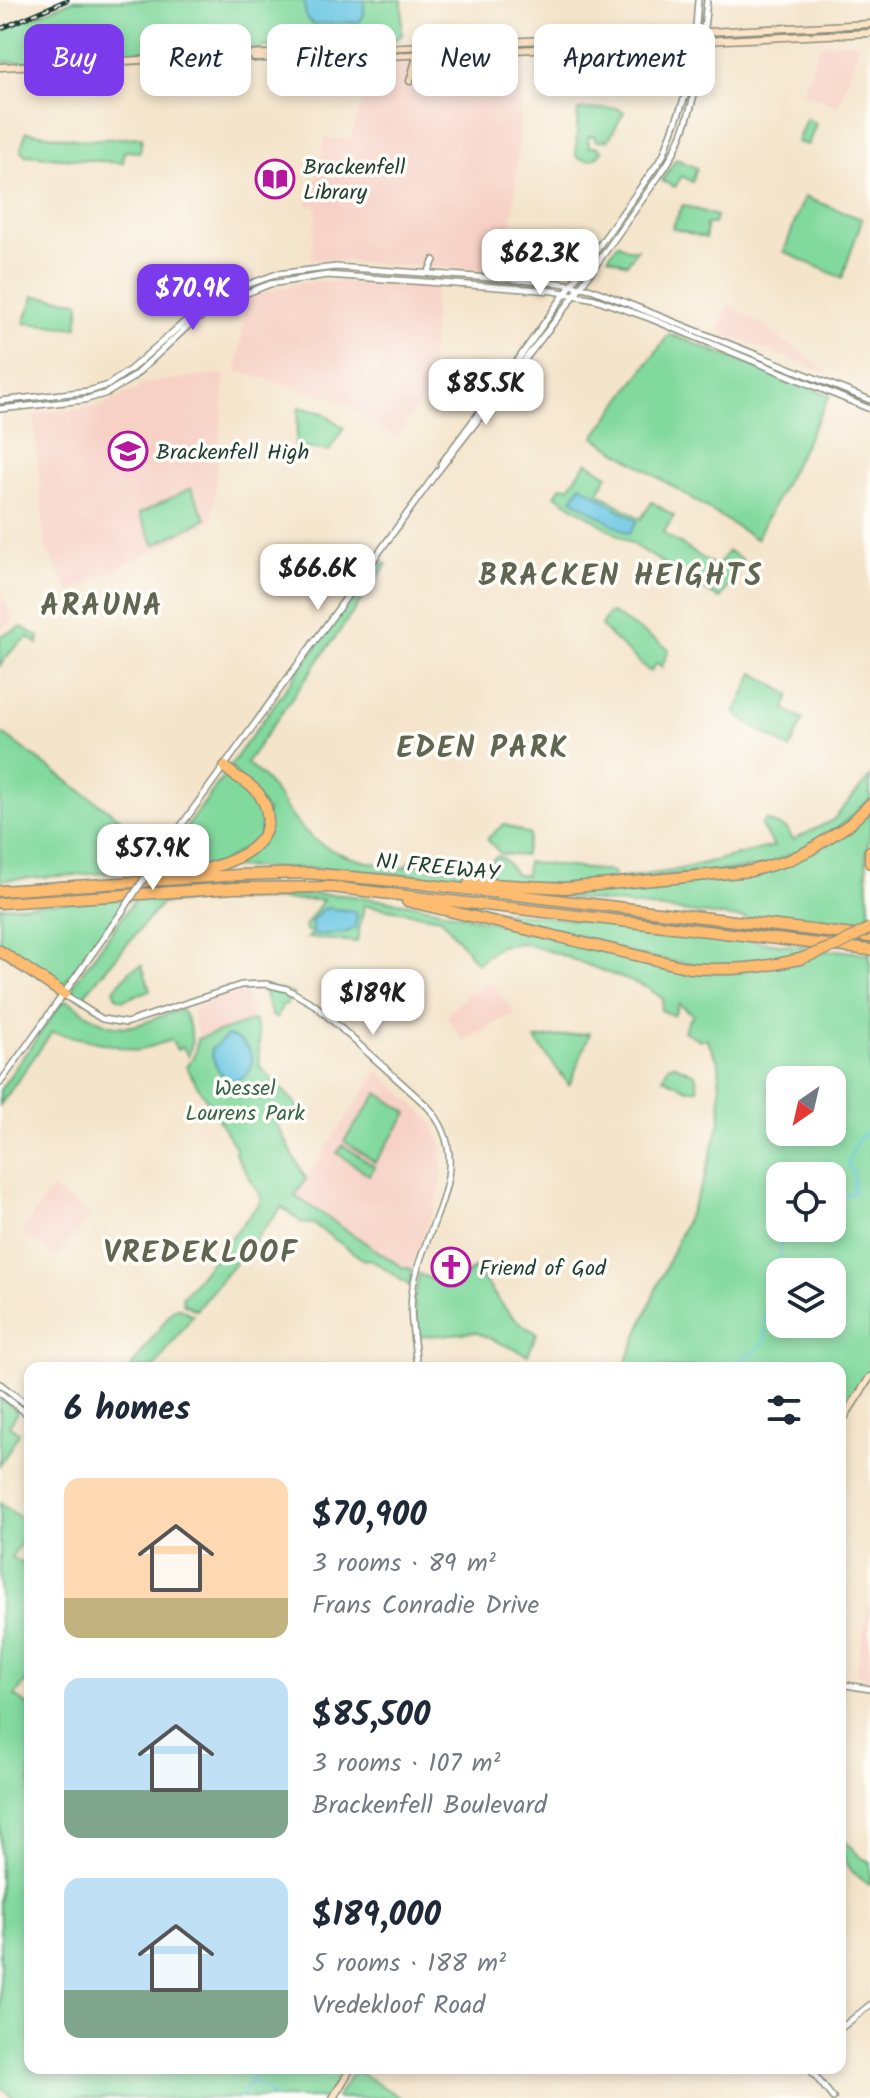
<!DOCTYPE html>
<meta charset="utf-8">
<style>
:root{--surface:#fff;--page:#f2f2f3;--text:#1f2937;--muted:#747a83;--accent:#7c3aed}
body{margin:0;font-family:Kalam,sans-serif;background:var(--page);color:var(--text);height:100vh;display:flex;flex-direction:column;font-size:30px;white-space:nowrap}
*{box-sizing:border-box;margin:0}
p{font-size:26px;color:var(--muted)}
.icon{flex:none;width:44px;height:44px;fill:none;stroke:currentColor;stroke-width:2;stroke-linecap:round;stroke-linejoin:round}
.map{position:relative;flex:1;overflow:hidden}
.panel{position:absolute;left:24px;top:1362px;width:822px;height:712px;display:flex;flex-direction:column;background:var(--surface);border-radius:16px;box-shadow:0 4px 12px #0003}
.panel>*{flex:none}
.hud{position:absolute;left:24px;top:24px;width:822px;height:72px;display:flex;gap:16px}
.needle{width:52px;rotate:214deg}
.tools{position:absolute;left:766px;top:1066px;display:grid;gap:16px}
.tools a{display:grid;place-items:center;width:80px;height:80px;border-radius:16px;background:var(--surface);box-shadow:0 4px 12px #0003;font-size:40px}
.price{position:absolute;translate:-50% -68px;padding:0 18px;border-radius:16px;background:#fff;color:#222;font-size:26px;line-height:52px;filter:drop-shadow(0 2px 4px #0008)}
.price::after{content:'';position:absolute;left:50%;top:48px;width:24px;height:18px;margin-left:-12px;background:inherit;clip-path:polygon(0 0,100% 0,50% 100%)}
.price.selected{background:var(--accent);color:#fff}
ul{padding:0;list-style:none}
li{display:flex;align-items:center;gap:24px;height:200px;padding:0 40px}
li span{display:grid;place-items:center;flex:none;width:224px;height:160px;border-radius:16px;color:#555}
li>.icon{margin-inline-start:auto}
span .icon{width:96px;height:96px;fill:#fffc;stroke-width:1}
li b{font-size:34px}
h2{display:flex;justify-content:space-between;align-items:center;height:96px;padding:0 40px;font-size:34px}
.tag{padding:0 28px;border-radius:16px;background:var(--surface);box-shadow:0 4px 12px #0003;font-size:28px;line-height:72px}
.tag.selected{background:var(--accent);color:#fff}
.map>svg:first-child{display:block}
.built{fill:#f7d1c6}
.green{fill:#82d99e;stroke:#508b69;stroke-width:2;fill-rule:evenodd}
.water{fill:#64c5e2;stroke:#42818b;stroke-width:2}
.lines{fill:none;stroke-linecap:round;stroke-linejoin:round}
.stream{stroke:#64c5e2;stroke-width:2}
.tertiary-casing{stroke:#8a907f;stroke-width:8}
.secondary-casing{stroke:#8a907f;stroke-width:9}
.motorway-casing{stroke:#8a907f;stroke-width:13}
.tertiary{stroke:#fff;stroke-width:5}
.secondary{stroke:#fee4c6;stroke-width:6}
.motorway{stroke:#fdbc70;stroke-width:10}
.rail-casing{stroke:#1f3d34;stroke-width:5}
.rail{stroke:#fdfcf7;stroke-width:2;stroke-dasharray:6;stroke-linecap:butt}
.tertiary-bridge-casing{stroke:#8a907f;stroke-width:8;stroke-linecap:butt}
.motorway-bridge-casing{stroke:#8a907f;stroke-width:13;stroke-linecap:butt}
.tertiary-bridge{stroke:#fff;stroke-width:5}
.motorway-bridge{stroke:#fdbc70;stroke-width:10}
.labels{text-anchor:middle;stroke-width:7;stroke-linejoin:round;paint-order:stroke}
.poi-label{font-size:22px;fill:#1f3d34;stroke:#fdfcf7;text-anchor:start}
.street-label{font-size:22px;fill:#1f3d34;stroke:#fdfcf7}
.park-label{font-size:22px;fill:#38644e;stroke:#fdfcf7}
.district-label{font-size:30px;font-weight:bold;letter-spacing:2px;fill:#606652;stroke:#fdfcf7}
</style>
<div class="map">
<svg width="870" height="2098" viewBox="0 0 870 2098">
<rect width="100%" height="100%" fill="#fdfcf7"/>
<filter id="ink" filterUnits="userSpaceOnUse"><feTurbulence type="fractalNoise" baseFrequency=".0125" numOctaves="2"/><feDisplacementMap in="SourceGraphic" scale="16" xChannelSelector="R" yChannelSelector="G"/><feConvolveMatrix kernelMatrix="1 2 1 2 8 2 1 2 1" color-interpolation-filters="sRGB"/></filter>
<filter id="wash" filterUnits="userSpaceOnUse"><feTurbulence type="fractalNoise" baseFrequency=".006" numOctaves="4" result="noise"/><feDisplacementMap in="SourceGraphic" scale="32" xChannelSelector="R" yChannelSelector="G"/><feGaussianBlur stdDeviation="1.8" result="paint"/><feColorMatrix in="noise" values="0 0 0 0 0 0 0 0 0 0 0 0 0 0 0 0 0 1.4 0 .05"/><feComposite in="paint" operator="in"/></filter>
<g filter="url(#wash)">
<rect width="100%" height="100%" fill="#f4e4ca"/>
<path class="built" d="M848,42L860,44L838,106L802,92L819,47L824,43Z
M525,57L509,272L311,259L317,207L307,206L309,188L314,180H317L325,138L350,140L372,65Z
M319,281L432,287L435,291L430,388L396,439L341,400L237,371L246,302L249,298L293,284Z
M728,302L827,370L825,373L721,332L719,327Z
M220,374L225,375L213,518L210,522L70,593L45,545L34,413L104,406L126,393L137,391L139,384Z
M0,592L14,619L0,628Z
M490,981L515,1013L463,1040L447,1016L470,990L473,993Z
M244,989L254,1020L199,1038L192,1013L194,1008Z
M378,1071L431,1121L442,1145L441,1183L438,1196L411,1269L402,1267L294,1196Z
M51,1188L91,1215L56,1258L22,1232Z
M870,1600V1679L855,1674Z"/>
<path class="green" d="M73,0H402V35L389,43L275,49L266,46L255,50L0,63V31Z
M616,108L624,112L608,141L605,139L602,142L595,140V136H588L589,147H597L602,151C595,160 590,162 578,158L576,155L578,110Z
M806,119L816,123L808,145L797,142Z
M26,132L83,140L142,137L140,152L124,151L123,163L25,155L21,150Z
M676,159L697,168L692,182L682,176L675,187L662,181Z
M804,197L862,219L842,278L784,252Z
M683,205L716,216L714,224H706V238L672,228Z
M618,243L628,249H637L627,264L608,257Z
M34,296L78,301L80,305L77,328L24,323Z
M669,334L830,395L756,539L594,437Z
M299,407L323,413L344,428L329,451L295,447Z
M587,462L608,475L598,492L641,519L652,502L674,516L663,533L717,567L728,551L742,559V564L720,599L555,495L561,486L569,487Z
M191,488L206,519L155,545L139,514Z
M377,562L387,564L246,763C269,779 274,792 290,814C319,855 357,861 404,868L413,858C426,876 453,868 467,856L474,864H487L497,856L504,859L516,875H526L527,862L613,872L614,879L672,871L774,846L761,826L765,820L787,829L793,840L833,820L870,777V800L825,839L764,866L577,885L474,881L340,869L231,867V864L259,844L267,811L230,766Z
M612,613L669,649L662,667L657,663L650,672L603,629L601,625L608,614Z
M22,627L39,637L38,644L29,637C16,645 9,653 0,666V636Z
M754,673L790,695L785,709L803,720L790,749L735,714Z
M3,734L156,845L136,871L0,880V738Z
M230,776C258,794 268,803 259,838L219,865L153,875L222,778Z
M870,807V833L866,857L870,925L858,932L538,894L539,889L772,868Z
M504,824L530,835L524,856L501,854L487,839Z
M247,892L344,895L418,905L703,972L836,950L870,954V1371L851,1400L848,1403H841L844,1409L840,1418V1368H624L657,1287L704,1180L721,1117L719,1063L706,1038L700,1040L684,1031L688,1021L694,1015L679,1004L674,1016L661,1010L663,999L648,988L556,953L522,943L499,946L477,963L441,918L364,905L357,942L307,938L311,935L310,931H306L305,926L323,900L222,899L161,904L85,994L84,1001L74,993V984L136,898ZM780,1080H832V1132H780ZM780,1176H832V1228H780ZM780,1272H832V1324H780Z
M127,898L61,988L0,949V907Z
M447,905L822,949L781,961L703,966L648,957Z
M142,965L150,990L123,1000L116,997L114,989L132,969Z
M267,987L293,994L286,1005H282L277,1019L272,1016L264,991Z
M69,1001C93,1019 115,1035 146,1022C157,1018 170,1012 182,1010C191,1025 195,1040 188,1056L183,1047L177,1050L171,1040L138,1051L52,1032L0,1105V1090L62,1002Z
M254,1020L259,1035V1066L307,1115L297,1120L295,1116L274,1119L306,1179L295,1196L402,1267L411,1269L410,1286L370,1259L364,1260L313,1224L302,1223L282,1207L196,1310L183,1303L182,1297L259,1204L261,1197L235,1153L236,1148L186,1067L195,1054L197,1039Z
M590,1033L570,1084L569,1085L535,1039Z
M673,1064L695,1074L698,1089H688L663,1078L668,1066Z
M378,1093L408,1113L375,1162L344,1141Z
M343,1145L375,1167L369,1175L337,1153Z
M474,1268C497,1293 504,1318 537,1333L528,1355L475,1332L417,1337L414,1300L419,1274L453,1287Z
M174,1308H180L193,1315L154,1368H131Z
M0,1398L17,1411V1414L9,1425L19,1433L0,1465Z
M0,1503L30,1525V1532L11,1557L30,1568V1676L15,1696L30,1707V2068H348L329,2098H14L0,2087Z
M840,1836L860,1857L870,1862V1885C849,1874 840,1858 840,1836Z
M357,2071L359,2072L401,2098H336L352,2073Z"/>
<path class="water" d="M304,0H364V15L359,22L313,24L306,18Z
M581,485L637,521L629,534L572,499Z
M327,908L354,911L357,914L355,928L344,933L314,935L311,922L320,911Z
M227,1036C256,1040 264,1079 229,1081C218,1073 213,1062 211,1049Z"/>
<g class="lines">
<path class="stream" d="M832,1205L843,1195L853,1194L854,1176L848,1163L856,1143L867,1130H870
M731,1368C741,1356 757,1354 766,1339C765,1330 764,1317 766,1308C768,1300 777,1294 778,1285C782,1265 777,1247 786,1228
M250,2081L266,2089L275,2098
M240,2098L259,2068"/>
</g>
</g>
<g filter="url(#ink)">
<g class="lines">
<g class="tertiary-casing">
<path id="tertiary" d="M428,273L434,260
M0,401L89,391L108,385L131,369L197,311L233,290L277,274L336,267L560,283L591,289L870,400
M0,409L84,400L107,393L132,378L188,326L220,304L270,284L327,275L554,291L595,299L649,318L870,409
M441,464L510,371L663,156L692,78L698,0
M157,859L435,475L569,303L666,166C697,116 701,57 707,0
M64,995L102,1019L126,1023L241,985L266,984L287,989L315,1005L427,1106C480,1164 423,1226 413,1287C408,1313 415,1342 417,1368
M0,1083L124,909
M0,1384L30,1407
M0,1393L30,1416
M840,1684L870,1689
M840,2029L870,2005
M809,2068L833,2098"/>
</g>
<g class="secondary-casing">
<path id="secondary" d="M254,58L367,57L870,33
M0,67L870,24
M410,81L416,60L427,57
M840,1424L870,1377
M333,2098L351,2068"/>
</g>
<g class="motorway-casing">
<path id="motorway" d="M870,851V863
M192,872C228,866 291,843 259,794C250,781 235,779 225,767
M469,883L565,888L751,871L789,860L810,850L850,824L870,804
M0,891L238,875L308,873L414,883L870,937
M407,901L690,968C728,971 764,968 800,959
M0,903L235,888L331,887L870,950
M0,951L64,994"/>
</g>
<use href="#tertiary" class="tertiary"/>
<use href="#secondary" class="secondary"/>
<use href="#motorway" class="motorway"/>
<g class="rail-casing">
<path id="rail" d="M0,29L67,0"/>
</g>
<use href="#rail" class="rail"/>
<g class="tertiary-bridge-casing">
<path id="tertiary-bridge" d="M124,909L157,859"/>
</g>
<g class="motorway-bridge-casing">
<path id="motorway-bridge" d="M800,959L838,945L870,928"/>
</g>
<use href="#tertiary-bridge" class="tertiary-bridge"/>
<use href="#motorway-bridge" class="motorway-bridge"/>
</g>
</g>
<defs>
<g id="library-ring" transform="scale(2)"><circle r="9.5" fill="#fdfcf7" stroke="#b5179e" stroke-width="1.5"/><path d="M-6-4Q-3-5.5-.7-3.5V5Q-3 3-6 4ZM6-4Q3-5.5 .7-3.5V5Q3 3 6 4Z" fill="#b5179e"/></g>
<g id="school-ring" transform="scale(2)"><circle r="9.5" fill="#fdfcf7" stroke="#b5179e" stroke-width="1.5"/><path d="M0-5L7-2L0 1L-7-2ZM-4 1L0 2.5L4 1V4Q0 6-4 4Z" fill="#b5179e"/></g>
<g id="church-ring" transform="scale(2)"><circle r="9.5" fill="#fdfcf7" stroke="#b5179e" stroke-width="1.5"/><path d="M-1.2-6h2.4v3.5h3.3v2.4h-3.3V6h-2.4V-.1h-3.3v-2.4h3.3Z" fill="#b5179e"/></g>
</defs>
<g fill-rule="evenodd">
<use href="#library-ring" x="275" y="179"/>
<use href="#school-ring" x="128" y="451"/>
<use href="#church-ring" x="451" y="1267"/>
</g>
<g class="labels">
<g class="poi-label">
<text x="303" y="174">Brackenfell<tspan x="303" dy="25">Library</tspan></text>
<text x="156" y="459">Brackenfell High</text>
<text x="479" y="1275">Friend of God</text>
</g>
<g class="street-label">
<text transform="translate(438 866) rotate(6)" y="8">N1 FREEWAY</text>
</g>
<g class="park-label">
<text x="245" y="1095">Wessel<tspan x="245" dy="25">Lourens Park</tspan></text>
</g>
<g class="district-label">
<text x="621" y="585">BRACKEN HEIGHTS</text>
<text x="102" y="615">ARAUNA</text>
<text x="483" y="757">EDEN PARK</text>
<text x="201" y="1262">VREDEKLOOF</text>
</g>
</g>
</svg>
<div class="tools">
<a><svg class="needle" viewBox="-14 -14 28 28"><path d="M0-13l5 13h-10z" fill="#e53935"/><path d="M0 13l5-13h-10z" fill="#747a83"/></svg></a>
<a><svg class="icon" aria-label="locate" viewBox="0 0 24 24"><circle cx="12" cy="12" r="6"/><path d="M12 2v4M12 18v4M2 12h4M18 12h4"/></svg></a>
<a><svg class="icon" aria-label="layers" viewBox="0 0 24 24"><path d="M12 4l9 5-9 5-9-5zM3 14l9 5 9-5"/></svg></a>
</div>
<b class="price" style="left:540px;top:297px">$62.3K</b>
<b class="price selected" style="left:193px;top:332px">$70.9K</b>
<b class="price" style="left:486px;top:427px">$85.5K</b>
<b class="price" style="left:318px;top:612px">$66.6K</b>
<b class="price" style="left:153px;top:892px">$57.9K</b>
<b class="price" style="left:373px;top:1037px">$189K</b>
<div class="hud">
<a class="tag selected">Buy</a>
<a class="tag">Rent</a>
<a class="tag">Filters</a>
<a class="tag">New</a>
<a class="tag">Apartment</a>
</div>
<section class="panel">
<h2>6 homes<svg class="icon" aria-label="filters" viewBox="0 0 24 24"><path d="M4 7h16M4 17h16"/><circle cx="9" cy="7" r="2"/><circle cx="15" cy="17" r="2"/></svg></h2>
<ul>
<li><span style="background:linear-gradient(#ffd9b3 75%,#c2b280 0)"><svg class="icon" aria-label="home" viewBox="0 0 24 24"><path d="M3 11l9-7 9 7M6 9v11h12V9"/></svg></span><div><b>$70,900</b><p>3 rooms · 89 m²</p><p>Frans Conradie Drive</p></div></li>
<li><span style="background:linear-gradient(#bfe0f5 70%,#7fa58c 0)"><svg class="icon" aria-label="home" viewBox="0 0 24 24"><path d="M3 11l9-7 9 7M6 9v11h12V9"/></svg></span><div><b>$85,500</b><p>3 rooms · 107 m²</p><p>Brackenfell Boulevard</p></div></li>
<li><span style="background:linear-gradient(#bfe0f5 70%,#7fa58c 0)"><svg class="icon" aria-label="home" viewBox="0 0 24 24"><path d="M3 11l9-7 9 7M6 9v11h12V9"/></svg></span><div><b>$189,000</b><p>5 rooms · 188 m²</p><p>Vredekloof Road</p></div></li>
</ul>
</section>
</div>
